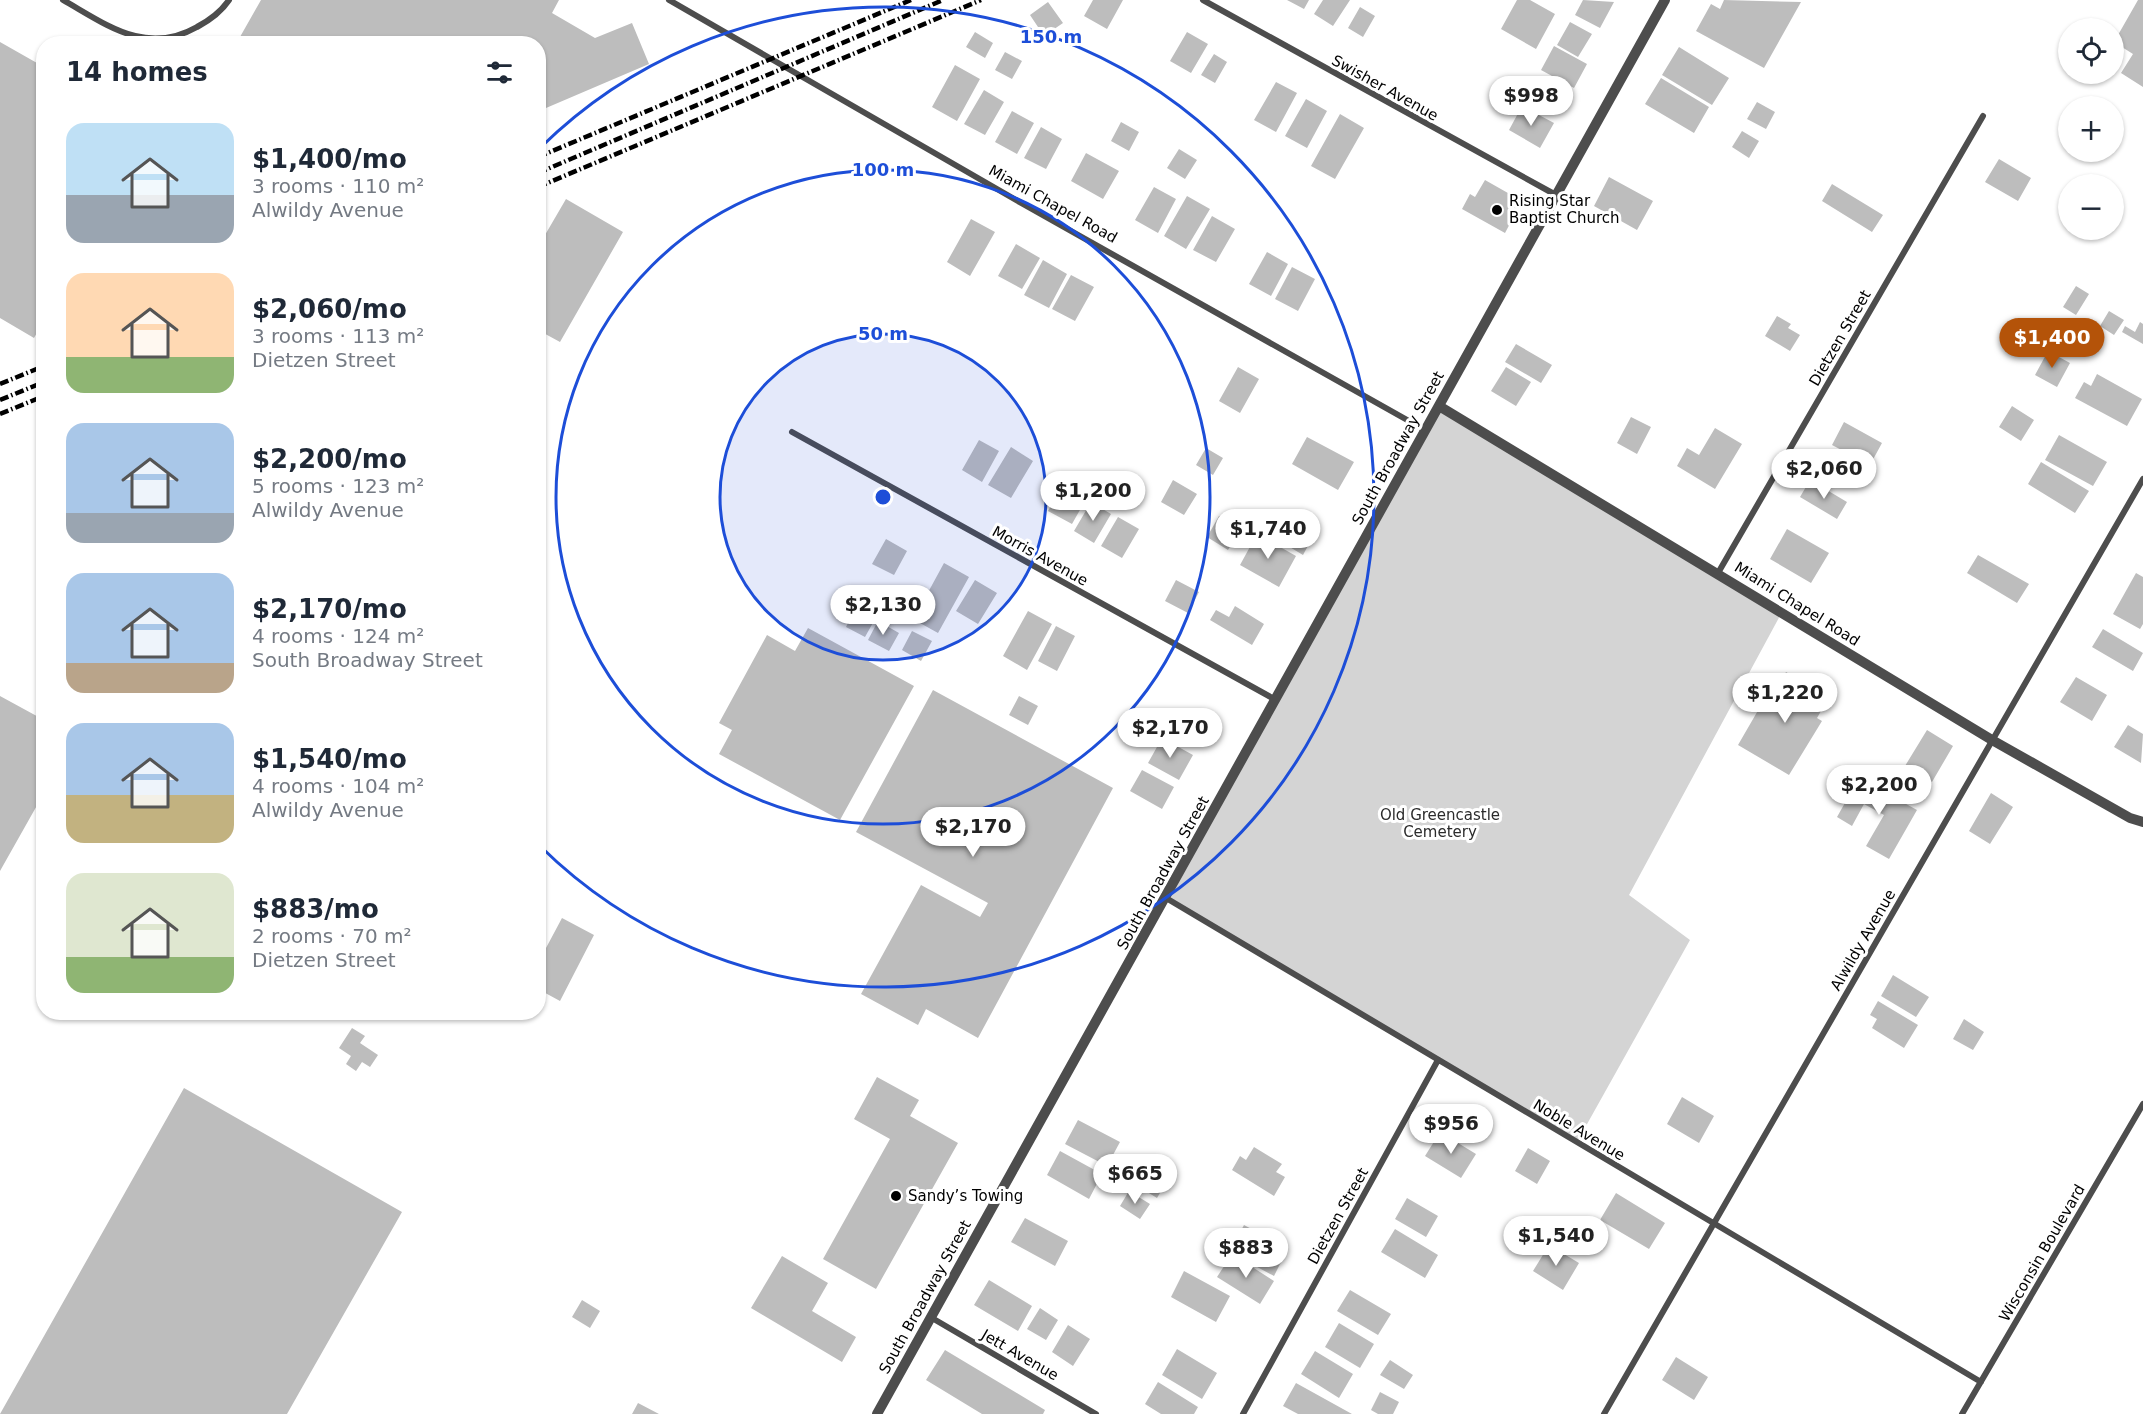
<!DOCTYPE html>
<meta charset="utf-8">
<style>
:root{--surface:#fff;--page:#f6f6f7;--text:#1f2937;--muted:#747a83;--accent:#b45309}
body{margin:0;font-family:"DejaVu Sans",sans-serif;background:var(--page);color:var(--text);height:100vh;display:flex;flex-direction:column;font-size:22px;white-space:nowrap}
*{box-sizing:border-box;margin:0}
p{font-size:20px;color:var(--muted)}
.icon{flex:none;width:33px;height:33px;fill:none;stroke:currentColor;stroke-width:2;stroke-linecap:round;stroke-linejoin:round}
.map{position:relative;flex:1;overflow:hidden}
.panel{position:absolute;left:36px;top:36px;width:510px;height:984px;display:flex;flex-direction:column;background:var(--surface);border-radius:24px;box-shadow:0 2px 4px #0004}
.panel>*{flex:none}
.buttons{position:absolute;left:2058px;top:18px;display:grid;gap:12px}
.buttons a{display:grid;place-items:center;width:66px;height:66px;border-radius:50%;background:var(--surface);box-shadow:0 2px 4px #0004;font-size:30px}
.price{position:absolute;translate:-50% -51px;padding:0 14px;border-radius:21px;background:#fff;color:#222;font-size:20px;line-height:39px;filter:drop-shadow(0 2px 3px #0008)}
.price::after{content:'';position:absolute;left:50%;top:36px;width:18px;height:14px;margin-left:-9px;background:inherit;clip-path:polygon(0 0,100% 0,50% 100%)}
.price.selected{background:var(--accent);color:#fff}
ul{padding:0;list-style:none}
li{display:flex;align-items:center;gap:18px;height:150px;padding:0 30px}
li span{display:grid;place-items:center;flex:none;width:168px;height:120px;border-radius:18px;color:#555}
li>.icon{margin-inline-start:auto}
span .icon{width:72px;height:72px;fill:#fffc;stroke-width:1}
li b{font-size:26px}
h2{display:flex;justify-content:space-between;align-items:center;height:72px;padding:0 30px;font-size:26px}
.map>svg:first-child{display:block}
.green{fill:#d4d4d4}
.building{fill:#bdbdbd}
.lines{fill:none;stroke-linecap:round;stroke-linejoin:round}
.minor{stroke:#4d4d4d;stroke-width:6}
.tertiary{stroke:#4d4d4d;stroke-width:10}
.rail{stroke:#000;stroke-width:4.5;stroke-dasharray:9 3 1.5 3;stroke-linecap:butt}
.ring{fill:none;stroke:#1d4ed8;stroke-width:3}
.poi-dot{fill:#000;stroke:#fff;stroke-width:2}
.labels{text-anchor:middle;stroke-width:6;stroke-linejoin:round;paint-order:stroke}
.street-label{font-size:15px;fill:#000;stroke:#fff}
.poi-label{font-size:15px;fill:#000;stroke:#fff;text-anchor:start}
.park-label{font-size:15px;fill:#2b2b2b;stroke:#fff}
.centre{fill:#1d4ed8;stroke:#fff;stroke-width:3}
.ring-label{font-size:18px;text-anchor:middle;font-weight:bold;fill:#1d4ed8;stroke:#fff;stroke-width:6;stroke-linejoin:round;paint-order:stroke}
</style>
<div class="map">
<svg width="2143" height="1414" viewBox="0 0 2143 1414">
<rect width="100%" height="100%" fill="#fff"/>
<path class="green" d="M1439,406L1782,612L1629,895L1690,940L1577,1142L1166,898Z"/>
<path class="building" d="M261,0H559L552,13L595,38L632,23L649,64L539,111L538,44H236Z
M1093,0H1123L1107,29L1084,16Z
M1287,0H1309L1304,9Z
M1323,0H1350L1333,26L1314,14Z
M1517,0H1530L1555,14L1536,49L1501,29Z
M1583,0L1614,2L1600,28L1575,15Z
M1724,0L1801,2L1764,68L1696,31L1711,4L1720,9Z
M2138,0H2143V87L2121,73L2133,54L2114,42Z
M1048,2L1063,23L1044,36L1030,15Z
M1360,7L1375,16L1363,37L1348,28Z
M1570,22L1592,34L1578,57L1557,45Z
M975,32L993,43L985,58L966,47Z
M1187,32L1208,44L1191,73L1170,61Z
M0,42L44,67V320L34,338L0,318Z
M1554,46L1587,64L1574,88L1541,70Z
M1679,47L1729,78L1712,105L1662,75Z
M1005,52L1022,61L1012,79L995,70Z
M1214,54L1227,62L1215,83L1201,75Z
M955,65L980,79L957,121L932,107Z
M1538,78L1563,91L1551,113L1526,100Z
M1661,78L1709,107L1694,133L1645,104Z
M1276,82L1297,93L1276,132L1254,120Z
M984,90L1004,102L985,135L964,124Z
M1306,99L1327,111L1307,148L1285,136Z
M1757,102L1775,112L1766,129L1747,119Z
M1522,106L1554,123L1540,148L1509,130Z
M1012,111L1034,123L1017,154L995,142Z
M1340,114L1364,128L1335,179L1311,166Z
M1121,122L1139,132L1129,151L1111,141Z
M1041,127L1062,139L1046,169L1024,158Z
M1742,131L1759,141L1749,158L1732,147Z
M1179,149L1197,160L1185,179L1167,168Z
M1086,153L1119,171L1103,199L1071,181Z
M1999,159L2031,178L2018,201L1985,182Z
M1609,177L1653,201L1637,230L1594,206Z
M1485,180L1522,201L1505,233L1462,209L1470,194L1475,197Z
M1832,184L1883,215L1872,232L1822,201Z
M1154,187L1176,199L1158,233L1135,220Z
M1187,196L1210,209L1186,249L1164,236Z
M566,199L623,232L560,342L538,330V247Z
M1212,216L1235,229L1216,262L1193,250Z
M971,219L995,232L970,276L947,262Z
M1016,244L1040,258L1022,289L998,276Z
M1267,252L1288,264L1271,296L1249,284Z
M1043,260L1067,274L1049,308L1024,295Z
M1292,267L1315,279L1298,311L1275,299Z
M1071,275L1094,287L1075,321L1052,309Z
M2076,286L2089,294L2076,315L2063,307Z
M2109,311L2124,320L2114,335L2100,326Z
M1777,316L1791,324L1788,328L1800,335L1790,351L1765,336Z
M2140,322L2143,324V344L2122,332L2125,326L2135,332Z
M1516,344L1552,365L1541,383L1505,362Z
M2048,351L2070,363L2057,387L2035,375Z
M1238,367L1259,379L1240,413L1219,401Z
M1506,367L1531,382L1516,406L1491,391Z
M2097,374L2142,399L2127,426L2075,398L2084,382L2091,386Z
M2012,406L2034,420L2021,441L1999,427Z
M1631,417L1651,427L1637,454L1617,443Z
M1844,422L1882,443L1870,465L1832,445Z
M1715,428L1742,444L1715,489L1677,466L1687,448L1699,455Z
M2059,435L2107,462L2093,486L2045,460Z
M1307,437L1354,462L1338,490L1292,464Z
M979,440L999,451L982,482L962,470Z
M1011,447L1033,461L1011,498L988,485Z
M1206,448L1223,458L1213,475L1196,465Z
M2041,462L2089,491L2075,513L2028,484Z
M1070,472L1094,485L1072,524L1048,511Z
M1173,480L1197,494L1184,515L1161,502Z
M1810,480L1847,502L1837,519L1800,497Z
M1091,502L1111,514L1094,543L1074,531Z
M1287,512L1317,529L1303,555L1273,537Z
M1219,516L1240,529L1228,550L1207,537Z
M1118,517L1139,529L1122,558L1101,546Z
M1787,529L1829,553L1811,583L1770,559Z
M1257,534L1296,556L1279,587L1240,565Z
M886,539L907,551L894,575L872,564Z
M1978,555L2029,584L2017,603L1967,573Z
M944,563L969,577L938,633L920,623L926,613L919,609Z
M2136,573L2143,577V624L2140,629L2113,614Z
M975,580L997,593L978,624L956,611Z
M1176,580L1199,592L1188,613L1165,601Z
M1235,606L1264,624L1252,645L1210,620L1216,610L1229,617Z
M855,609L875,619L865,637L846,627Z
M1028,611L1052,624L1027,670L1003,656Z
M878,621L899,633L889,651L868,640Z
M1056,626L1075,636L1057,671L1038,661Z
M808,628L914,686L840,820L719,754L732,730L719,723L767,635L795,651Z
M2103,629L2143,653L2133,671L2092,647Z
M912,631L932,641L921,661L902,650Z
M1786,672L1829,697L1817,718L1822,721L1789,775L1738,745L1760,707L1765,709Z
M2076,677L2107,695L2092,721L2060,702Z
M933,690L1113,788L978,1038L926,1009L918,1025L861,994L921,885L980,917L988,903L856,832Z
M0,696L44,720V793L0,871Z
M1019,696L1038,706L1028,725L1009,715Z
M2128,725L2143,734L2141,763L2114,747Z
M1927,730L1953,746L1932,782L1905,766Z
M1162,738L1193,755L1179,780L1148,763Z
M1142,770L1174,787L1162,809L1130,791Z
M1859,778L1917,810L1889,859L1866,846L1884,815L1864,804L1852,826L1837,817Z
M1991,793L2013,807L1990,844L1969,831Z
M562,918L594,935L560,1001L538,989V963Z
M1893,975L1929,997L1916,1017L1881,996Z
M1878,1001L1918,1025L1904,1048L1872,1028L1877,1019L1870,1015Z
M1964,1019L1984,1032L1973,1050L1953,1039Z
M352,1028L365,1036L360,1043L378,1055L370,1067L362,1062L356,1071L346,1064L351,1056L339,1048Z
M877,1077L919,1100L910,1116L958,1143L876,1289L823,1259L890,1139L854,1119Z
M184,1088L402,1212L287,1414H0Z
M1682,1097L1714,1116L1699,1143L1667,1124Z
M1078,1120L1120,1142L1107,1166L1065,1144Z
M1440,1132L1476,1154L1461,1178L1425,1156Z
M1254,1147L1282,1164L1276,1172L1285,1177L1274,1196L1232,1170L1240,1156L1246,1160Z
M1528,1148L1550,1161L1537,1184L1515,1171Z
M1060,1151L1102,1174L1089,1199L1047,1175Z
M1150,1164L1170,1176L1157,1198L1136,1185Z
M1129,1191L1150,1204L1140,1219L1120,1206Z
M1616,1193L1665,1223L1649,1249L1600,1220Z
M1407,1198L1438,1216L1426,1237L1395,1219Z
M1025,1218L1068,1241L1055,1266L1011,1242Z
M1244,1225L1288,1248L1274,1276L1229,1252Z
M1395,1229L1438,1255L1425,1278L1381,1252Z
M1549,1245L1579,1263L1563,1290L1533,1271Z
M1232,1254L1274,1281L1260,1304L1217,1277Z
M782,1256L828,1283L812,1311L856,1337L842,1362L751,1308Z
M1184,1271L1230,1296L1216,1322L1171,1297Z
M989,1280L1032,1306L1018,1331L974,1305Z
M1350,1290L1391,1314L1378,1335L1337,1311Z
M582,1300L600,1311L590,1328L572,1317Z
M1040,1308L1058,1320L1046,1340L1027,1329Z
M1339,1323L1374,1344L1360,1368L1325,1347Z
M1068,1325L1090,1339L1073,1366L1052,1352Z
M1177,1349L1217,1373L1202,1399L1162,1375Z
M945,1350L1045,1410L1043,1414H982L926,1380Z
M1315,1351L1353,1374L1339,1398L1301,1374Z
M1676,1357L1708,1377L1694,1400L1662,1380Z
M1390,1360L1413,1375L1404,1389L1380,1375Z
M1158,1382L1198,1407L1194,1414H1161L1145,1404Z
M1296,1383L1352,1414H1298L1283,1406Z
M1380,1392L1399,1402L1393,1414H1378L1371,1410Z
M638,1403L659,1414H632Z"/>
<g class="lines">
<path class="minor" d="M63,0C107,25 146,56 197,27C210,20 221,12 229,0
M669,0L1023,204L1425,430
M1203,0L1556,195
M792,432L1276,700
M1718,573L1983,116
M1166,898L1981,1382
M932,1318L1096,1414
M1243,1414L1438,1060
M1604,1414L2143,479
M1962,1414L2143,1104"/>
<path class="tertiary" d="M1439,406L1992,740L2130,818L2143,822
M877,1414L1665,0"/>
<path class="rail" d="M538,157L911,0
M538,173L943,0
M538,187L981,0
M0,384L44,366
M0,400L44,382
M0,414L44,396"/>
</g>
<circle cx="883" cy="497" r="163" fill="#1d4ed8" fill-opacity=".12"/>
<g class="ring">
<circle cx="883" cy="497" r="163"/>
<circle cx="883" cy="497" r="327"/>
<path d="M540 148A490 490 0 1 1 540 846"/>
</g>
<g class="poi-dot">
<circle cx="1497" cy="210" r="6"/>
<circle cx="896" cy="1196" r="6"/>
</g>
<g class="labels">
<g class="street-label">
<text transform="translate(1385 88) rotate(29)" y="5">Swisher Avenue</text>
<text transform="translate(1053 204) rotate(29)" y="5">Miami Chapel Road</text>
<text transform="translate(1840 338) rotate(-60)" y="5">Dietzen Street</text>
<text transform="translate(1398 448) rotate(-61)" y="5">South Broadway Street</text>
<text transform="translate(1040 556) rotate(29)" y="5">Morris Avenue</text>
<text transform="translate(1797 604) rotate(32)" y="5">Miami Chapel Road</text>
<text transform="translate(1163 873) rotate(-61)" y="5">South Broadway Street</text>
<text transform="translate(1863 940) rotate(-60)" y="5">Alwildy Avenue</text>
<text transform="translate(1579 1130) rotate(31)" y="5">Noble Avenue</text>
<text transform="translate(1338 1216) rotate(-61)" y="5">Dietzen Street</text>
<text transform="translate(2042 1253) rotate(-60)" y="5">Wisconsin Boulevard</text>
<text transform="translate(925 1297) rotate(-61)" y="5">South Broadway Street</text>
<text transform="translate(1020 1355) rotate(30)" y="5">Jett Avenue</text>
</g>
<g class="poi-label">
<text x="1509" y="206">Rising Star<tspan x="1509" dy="17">Baptist Church</tspan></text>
<text x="908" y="1201">Sandy’s Towing</text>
</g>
<g class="park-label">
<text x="1440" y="820">Old Greencastle<tspan x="1440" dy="17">Cemetery</tspan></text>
</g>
</g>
<circle cx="883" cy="497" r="9" class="centre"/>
<g class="ring-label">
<text x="1051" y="43">150 m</text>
<text x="883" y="176">100 m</text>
<text x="883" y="340">50 m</text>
</g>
</svg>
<div class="buttons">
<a><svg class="icon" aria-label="locate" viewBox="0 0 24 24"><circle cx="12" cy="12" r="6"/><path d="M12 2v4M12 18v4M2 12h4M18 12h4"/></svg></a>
<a>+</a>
<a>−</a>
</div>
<b class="price" style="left:1531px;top:127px">$998</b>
<b class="price selected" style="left:2052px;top:369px">$1,400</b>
<b class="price" style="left:1824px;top:500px">$2,060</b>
<b class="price" style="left:1093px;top:522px">$1,200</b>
<b class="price" style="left:1268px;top:560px">$1,740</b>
<b class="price" style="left:883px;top:636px">$2,130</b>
<b class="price" style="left:1785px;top:724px">$1,220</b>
<b class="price" style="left:1170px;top:759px">$2,170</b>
<b class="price" style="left:1879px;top:816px">$2,200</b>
<b class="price" style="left:973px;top:858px">$2,170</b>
<b class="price" style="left:1451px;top:1155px">$956</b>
<b class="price" style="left:1135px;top:1205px">$665</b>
<b class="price" style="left:1556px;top:1267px">$1,540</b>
<b class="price" style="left:1246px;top:1279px">$883</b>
<section class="panel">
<h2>14 homes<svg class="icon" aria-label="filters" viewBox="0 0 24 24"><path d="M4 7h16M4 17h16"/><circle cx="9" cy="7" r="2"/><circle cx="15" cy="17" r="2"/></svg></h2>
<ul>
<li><span style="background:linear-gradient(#bfe0f5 60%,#9aa5b1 0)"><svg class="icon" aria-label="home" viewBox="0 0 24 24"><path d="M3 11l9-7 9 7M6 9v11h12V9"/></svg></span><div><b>$1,400/mo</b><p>3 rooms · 110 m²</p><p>Alwildy Avenue</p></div></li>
<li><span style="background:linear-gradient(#ffd9b3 70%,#8fb573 0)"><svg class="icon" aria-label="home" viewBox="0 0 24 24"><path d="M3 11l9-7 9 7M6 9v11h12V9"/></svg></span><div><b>$2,060/mo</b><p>3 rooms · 113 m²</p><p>Dietzen Street</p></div></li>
<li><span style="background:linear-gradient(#a9c7e8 75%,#9aa5b1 0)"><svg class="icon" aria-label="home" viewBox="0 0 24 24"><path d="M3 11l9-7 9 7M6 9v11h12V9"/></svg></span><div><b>$2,200/mo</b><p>5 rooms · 123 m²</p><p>Alwildy Avenue</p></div></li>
<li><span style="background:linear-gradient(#a9c7e8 75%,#b9a48a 0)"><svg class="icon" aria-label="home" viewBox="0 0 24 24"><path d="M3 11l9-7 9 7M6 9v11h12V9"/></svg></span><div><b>$2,170/mo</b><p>4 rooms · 124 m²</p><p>South Broadway Street</p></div></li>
<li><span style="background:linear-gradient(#a9c7e8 60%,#c2b280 0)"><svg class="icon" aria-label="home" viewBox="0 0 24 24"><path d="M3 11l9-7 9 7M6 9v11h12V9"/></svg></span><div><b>$1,540/mo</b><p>4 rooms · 104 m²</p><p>Alwildy Avenue</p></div></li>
<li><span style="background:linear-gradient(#dfe7d0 70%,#8fb573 0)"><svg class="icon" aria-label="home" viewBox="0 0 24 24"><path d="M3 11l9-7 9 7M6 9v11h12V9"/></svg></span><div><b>$883/mo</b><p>2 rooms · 70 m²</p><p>Dietzen Street</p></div></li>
</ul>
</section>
</div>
